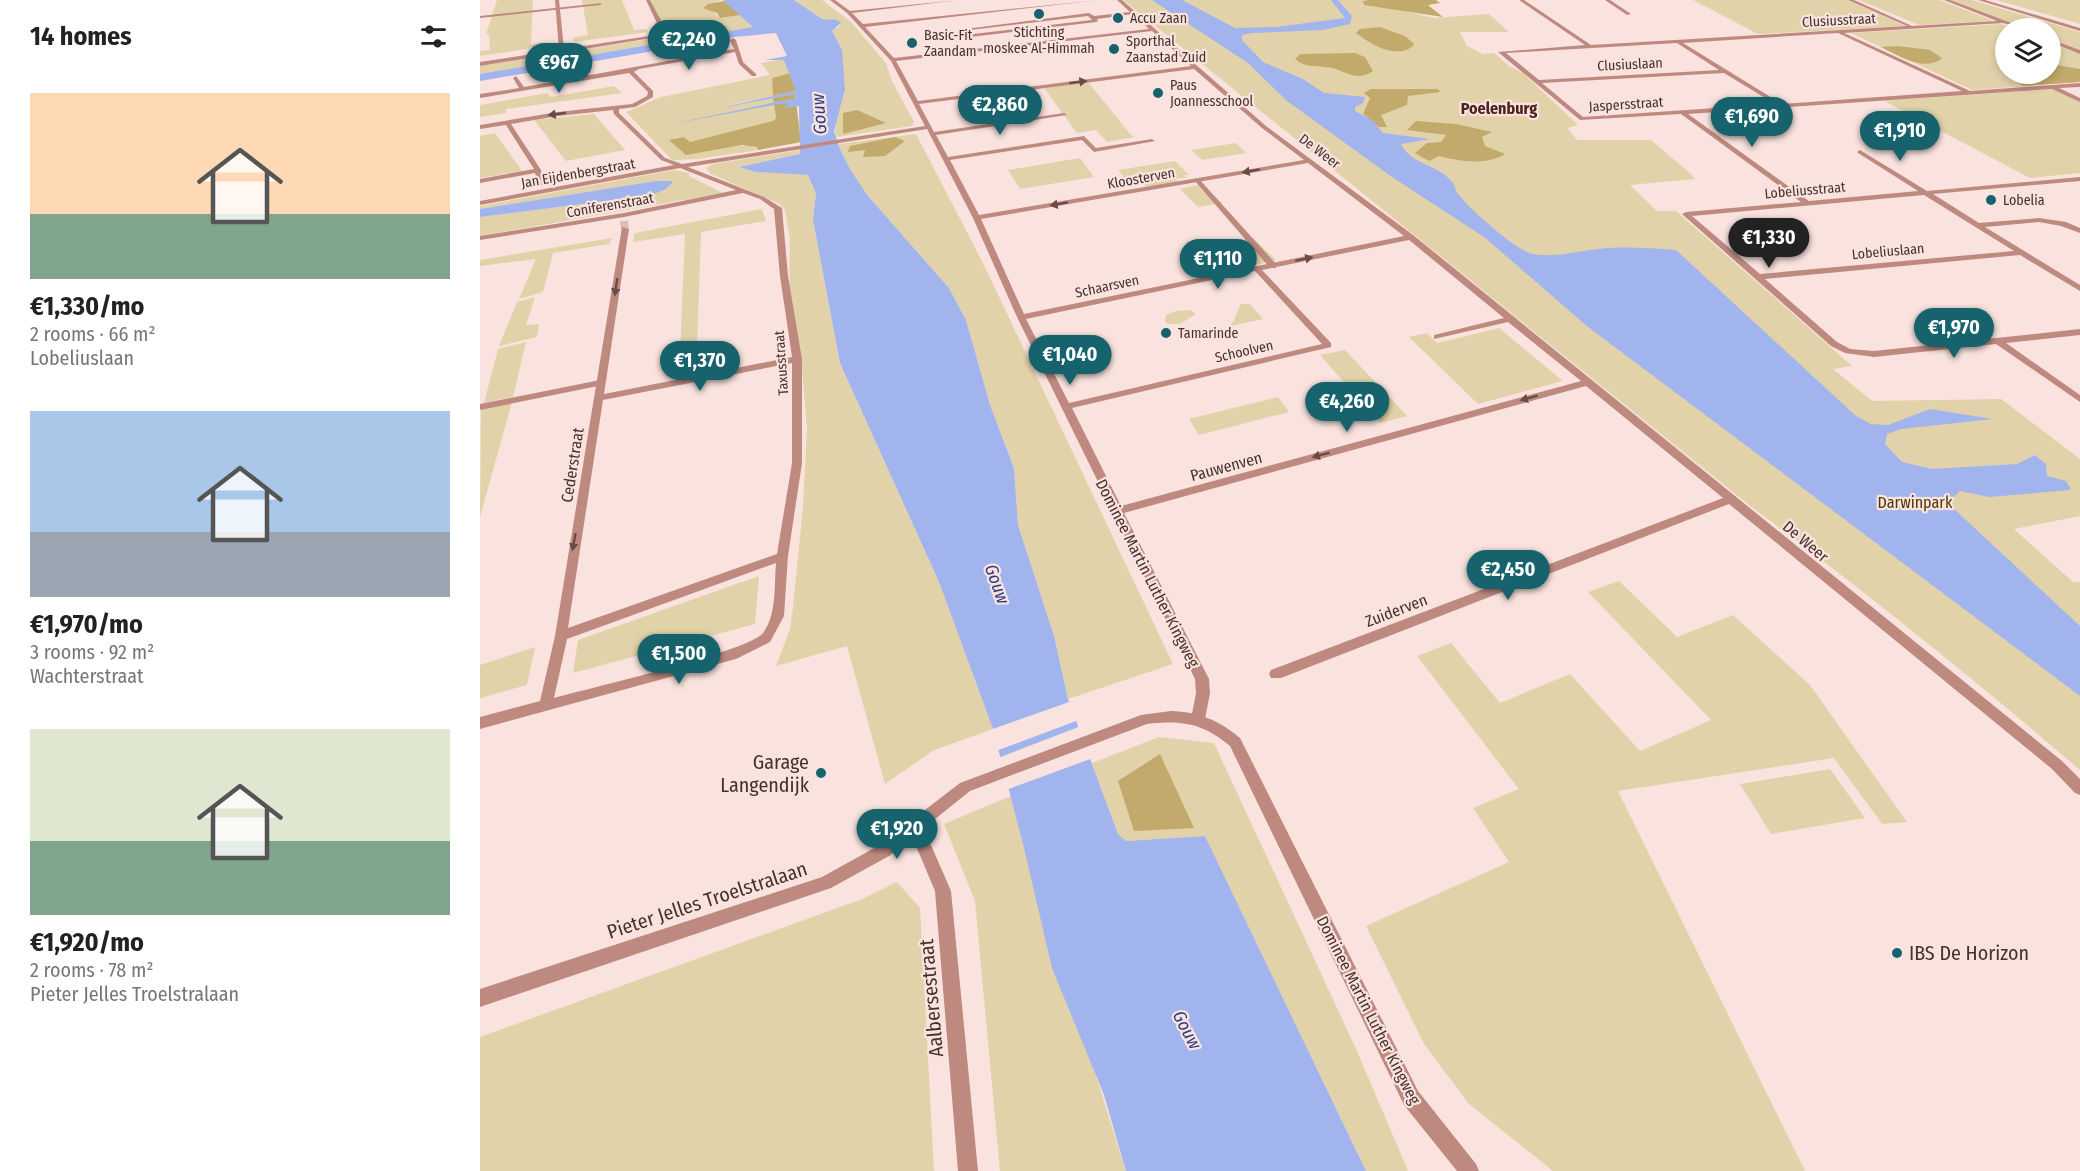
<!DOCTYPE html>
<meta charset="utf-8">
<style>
:root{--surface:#fff;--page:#f6f6f6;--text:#222;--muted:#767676;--accent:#16626d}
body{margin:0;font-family:"Fira Sans Condensed",sans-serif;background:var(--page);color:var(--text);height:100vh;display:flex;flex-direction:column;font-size:22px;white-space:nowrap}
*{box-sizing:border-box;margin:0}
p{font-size:20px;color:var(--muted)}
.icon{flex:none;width:33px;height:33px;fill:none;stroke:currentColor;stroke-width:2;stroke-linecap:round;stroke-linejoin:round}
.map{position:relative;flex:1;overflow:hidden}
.panel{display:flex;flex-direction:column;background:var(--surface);width:480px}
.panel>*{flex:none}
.controls{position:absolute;left:1515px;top:18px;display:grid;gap:12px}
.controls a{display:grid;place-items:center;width:66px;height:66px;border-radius:50%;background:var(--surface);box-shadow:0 3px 9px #0003;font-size:30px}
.price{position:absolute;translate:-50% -51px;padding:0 14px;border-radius:21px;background:var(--accent);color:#fff;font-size:20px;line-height:39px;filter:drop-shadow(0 2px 3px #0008)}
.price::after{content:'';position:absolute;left:50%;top:36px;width:18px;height:14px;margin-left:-9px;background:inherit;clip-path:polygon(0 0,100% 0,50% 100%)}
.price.selected{background:#222;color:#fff}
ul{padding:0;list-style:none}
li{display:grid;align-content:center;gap:12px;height:318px;padding:0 30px}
li span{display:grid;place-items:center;height:186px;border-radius:0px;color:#555}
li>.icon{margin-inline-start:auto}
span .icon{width:108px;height:108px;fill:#fffc;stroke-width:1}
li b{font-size:26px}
h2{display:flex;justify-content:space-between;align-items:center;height:72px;padding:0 30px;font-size:26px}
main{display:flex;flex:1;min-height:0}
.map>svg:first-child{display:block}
.green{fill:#e2d2a9}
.forest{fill:#c1aa6b}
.water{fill:#a1b4ee}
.pier{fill:#fae3de}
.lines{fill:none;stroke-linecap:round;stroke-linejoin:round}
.minor-tunnel-far1{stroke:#d6bfbb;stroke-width:7;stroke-dasharray:7 3;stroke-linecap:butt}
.minor-tunnel{stroke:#d6bfbb;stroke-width:8;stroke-dasharray:8 4.5;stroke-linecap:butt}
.pedestrian{fill:#be8a80;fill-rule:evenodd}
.minor{fill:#be8a80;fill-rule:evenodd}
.tertiary{fill:#be8a80;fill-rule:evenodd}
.oneway{fill:#6a4c46}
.poi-dot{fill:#16626d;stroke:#fae3de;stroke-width:2}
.labels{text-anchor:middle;stroke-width:4.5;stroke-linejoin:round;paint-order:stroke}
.far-poi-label{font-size:14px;fill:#46312d;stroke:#fae3de;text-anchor:start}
.far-street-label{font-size:14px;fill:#46312d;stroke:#fae3de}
.far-quarter-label{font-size:16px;font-weight:bold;fill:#4b211b;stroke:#fae3de}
.street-label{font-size:16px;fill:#46312d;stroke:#fae3de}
.park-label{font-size:16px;fill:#4a3a05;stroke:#fae3de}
.water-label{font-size:18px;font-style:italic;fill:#2c3c80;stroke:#fae3de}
.near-poi-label{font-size:20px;fill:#46312d;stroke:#fae3de;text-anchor:end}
.near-street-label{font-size:20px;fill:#46312d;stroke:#fae3de}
</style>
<main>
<section class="panel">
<h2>14 homes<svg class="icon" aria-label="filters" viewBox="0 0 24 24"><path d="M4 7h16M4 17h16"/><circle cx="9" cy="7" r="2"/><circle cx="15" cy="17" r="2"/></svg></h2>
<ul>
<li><span style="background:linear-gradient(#ffd9b3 65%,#7fa58c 0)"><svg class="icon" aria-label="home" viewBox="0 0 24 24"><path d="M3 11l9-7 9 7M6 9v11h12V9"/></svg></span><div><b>€1,330/mo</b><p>2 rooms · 66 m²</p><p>Lobeliuslaan</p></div></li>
<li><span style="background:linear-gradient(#a9c7e8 65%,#9aa5b1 0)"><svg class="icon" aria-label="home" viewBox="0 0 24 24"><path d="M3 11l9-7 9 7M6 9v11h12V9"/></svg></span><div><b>€1,970/mo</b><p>3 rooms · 92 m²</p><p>Wachterstraat</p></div></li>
<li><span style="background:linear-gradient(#dfe7d0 60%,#7fa58c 0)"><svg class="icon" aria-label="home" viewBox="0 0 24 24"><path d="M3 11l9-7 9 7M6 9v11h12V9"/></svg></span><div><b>€1,920/mo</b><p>2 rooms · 78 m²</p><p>Pieter Jelles Troelstralaan</p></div></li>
</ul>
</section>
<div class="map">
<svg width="1600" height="1171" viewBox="0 0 1600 1171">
<rect width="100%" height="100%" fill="#fae3de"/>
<path class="green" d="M17,0H53L51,44L66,43L67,46L0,56V51L10,50L9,34H6Z
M102,0H142L154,30L166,29L168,32L94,42L93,38L108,35Z
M170,0H242L236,2L232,10L240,18L261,15L274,27L0,74V66L189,36Z
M314,0H342L371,22L406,63L412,81L434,122L432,126L356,137C352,121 362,106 364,91C367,72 358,48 352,31L361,25L349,19H342Z
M643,0H889L883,1L954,18L1009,14L1029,32H980L987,46L1003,54L1014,53L1029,66L1043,73L1098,125L1087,128L1097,140H1171L1210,173L1215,179L1150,185L1177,211H1196L1372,366L1353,369L1392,401L1521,399L1600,459V516L1534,529L1593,582H1600V770C1493,678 1382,589 1269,505Z
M1213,0H1367L1426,26L1278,34Z
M1379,0H1460L1514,21L1439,25Z
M1468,0H1492L1600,32V50L1571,39L1570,28H1543Z
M1516,0H1600V24Z
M1521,24L1533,28H1526V74H1570L1571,43L1600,54V82L1492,90L1371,33Z
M304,59L310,73L292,78L293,96L235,108L293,98L296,118L293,121L210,143L204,137L190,140L249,147L270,145L278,150L218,159L192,160L146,112L181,97L290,75L281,63Z
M608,82L651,135L655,137L627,142L616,130L597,133L564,88Z
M134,86L142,93L26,109V113L0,117V105L67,93L71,97Z
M1573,89L1600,101V173L1550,178L1404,101Z
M114,114L145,150L86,161L54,120Z
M15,133L42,171L0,178V136Z
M436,134L504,265L693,664L588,699L574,636L538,525L534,467L510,405L486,320L469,288L388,196L370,169L359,147V144Z
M756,143L766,153L722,160L711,150Z
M320,150V154L259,167L276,172L329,175L336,193L333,220L360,363L459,582L513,729L454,750L405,784L367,646L296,666L310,629L313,607L323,507L327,428L320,345L309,307L310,240L305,210L300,204L231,174L226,168L233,164Z
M600,158L614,177L540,189L528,170Z
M695,161L709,175H704L706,178L696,179L698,182L666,187L663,183L650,185L638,170Z
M194,170L209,173V176L243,193L0,236V217L157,197L182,191L176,181L0,209V206Z
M722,184L742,203L718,207L700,189Z
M282,209L286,221L221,232L216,374L199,378L205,234L153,242L155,233Z
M132,238L129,244L73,253L63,292L39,299L56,259L0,266V260Z
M773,238L796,260L771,266L748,243Z
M55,297L46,325L59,324L57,337L19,346L37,302Z
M761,304H770L783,319L751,326Z
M710,310L716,314L700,324H688L685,321L686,315L696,311Z
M1019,328L1083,381L998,404L929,337L947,333L957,343Z
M46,342L33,397L4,403L18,349Z
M865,350L927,416L900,423L840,355Z
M798,397L809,412L719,435L709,419Z
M32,402L0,517L1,408Z
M279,576L275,624L93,673L98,640Z
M1139,581L1197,637L1253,615L1330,685L1427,822L1402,824L1354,758L1138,791L1325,1171H1073L989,1104L944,1044L886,926L1029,862L993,808L1039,789L937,656L971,643L1020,703L1090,674L1160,751L1231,720L1108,592Z
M55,647L47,685L0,698V665Z
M679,737L734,743L877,1051L928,1171H886L725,836L645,841L638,834L612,763Z
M1350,769L1385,818L1291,834L1260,784Z
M531,796L544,848L646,1171H520L495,901L464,824Z
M417,882L440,908L454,1171H0V1037L382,899Z"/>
<path class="forest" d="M889,0H956L960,3L948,5L963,17L884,5L883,1Z
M244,1L261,15L240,18L237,13L223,8L228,4Z
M900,27L925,36L934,44L933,46C916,60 890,44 876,33L880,29Z
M1418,46L1450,50L1462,58C1445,73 1417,55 1401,47Z
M875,53L885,57L893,71C878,82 867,72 852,68C838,65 827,69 815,59L820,54Z
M1571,64L1600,69V82L1543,86L1528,76L1570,74Z
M310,73L316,91L293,96L292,78Z
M891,89H958L960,92L928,96L927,105L901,115L907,127H899L883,114L890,98L884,93Z
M315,94L321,142L278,150L276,147L262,145L206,155L189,140L204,137L210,142L293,121L296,118L293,98Z
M377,110L406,123L363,134V113Z
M936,121L976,124L1012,132L1002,137L1005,146L1025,154C1007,166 978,161 959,156L949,161L935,153L947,143L961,142L966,135L927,130Z
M415,137L425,141L405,156L383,157L385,150L368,152L370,146Z
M680,754L714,828L654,831L638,781Z"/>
<path class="water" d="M243,0H314L342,19L357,20L361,23L352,31L362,50L365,89L354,131L359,147L370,169L388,196L469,288L486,320L510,405L534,468L538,525L574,636L588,699L638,834L646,841L725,836L886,1171H646L624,1095L572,968L544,848L513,729L459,582L360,363L333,220L336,193L328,175L276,172L259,167L320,154L319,106L302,108L310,103L299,104L187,125L316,98L315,94L235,109L316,91L304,60H285L307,56L296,33L254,37L0,81V74L273,27Z
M672,0H702L755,28L796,27L865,18L851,0H858L872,16L870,24L843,30L771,33L762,35V40L783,62L823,79L844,93L885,97L883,103L875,107V111L893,121L903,133L950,139L921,144C931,165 958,164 972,182C975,185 975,190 978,194C990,209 1036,251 1053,254C1074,258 1097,251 1118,249C1144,246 1169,248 1196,250L1376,416L1391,424L1408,425L1450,409L1513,419L1421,429L1407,434L1405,444L1422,462L1452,469L1537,464L1555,455L1566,464L1567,476L1586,481L1591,490L1509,497L1480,491L1471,500L1473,508L1600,626V696L1108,327L1004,237L912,177L807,101L768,63Z
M176,181H193C187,193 169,195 157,197L0,217V209Z"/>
<path class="pier" d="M592,701L599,720L516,751L510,730Z
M601,726L613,758L526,790L518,758Z"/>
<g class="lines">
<path class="minor-tunnel-far1" d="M59,179L61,186"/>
<path class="minor-tunnel" d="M144,221L145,229"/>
<path class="pedestrian" d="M122,3L120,5L0,18V16Z
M715,179H719L796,264V268H790L715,181Z
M120,380L125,383L123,385L0,410V404Z"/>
<path class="minor" d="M75,0H79L84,49L182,34L166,0H170L188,33L184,36L0,66V62L79,50Z
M350,0H355L370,11L479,0L372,13L383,24L619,0L385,27L414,58L669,29L653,14L617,19L618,21L616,22L491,37L485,29L609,13L614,16L650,12L637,0H642L786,126L933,235L1582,761L1600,779V795L1595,793L1572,769L1249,504L801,678H791L789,674L791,670L1243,498L1106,386L644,513L729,679L730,693L725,719L723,723L718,725L713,723L711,719L716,693L715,679L537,317L493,218L447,129L208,167L284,197L302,208L308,276L322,359V463L308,556L304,616L290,642L256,659L0,729V717L60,701L75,636L142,227L149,229L124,394L312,357L300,276L294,209L280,199L263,193L144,217L0,240V236L144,213L256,190L200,168L0,205V201L194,165L181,160L134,114L133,110L78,116L31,124L61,170L62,179L57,180L55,173L0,183V179L54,169L26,125L0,129V125L78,112L152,104L167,96L168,92L149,73L0,98V94L39,88L33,78L36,76L44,87L254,49L250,40L253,38L256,40L263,62L276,74V76H272L259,64L255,52L159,69L154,72L173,91V97L155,107L139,109V113L185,158L202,164L445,126L411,61L367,13ZM608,16L612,20L493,34L490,30ZM672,31L711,66L438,101L416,61ZM714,69L782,128L824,160L499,215L470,160L602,140L614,152L675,141L672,139L616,148L604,136L468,157L456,135L587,115L584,113L454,132L439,104ZM828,163L924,236L544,314L501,219ZM929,240L1024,318L954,335V339L1028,322L1101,381L641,506L592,408L851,347V343L782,270ZM775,271L842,344L589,403L546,319ZM312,363V463L297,554L88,628L123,400ZM296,563C294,586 297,614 283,633C270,651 106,689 74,698L87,639Z
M1039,0H1044L1111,45L1427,26L1368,0H1374L1432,26L1517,21L1464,0H1470L1542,27V28L1523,23L1364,33L1490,91L1600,83V87L1579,88L1600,98V102L1572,89L1208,114L1329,201L1438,191L1378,153L1377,152L1380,150L1447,191L1600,177V181L1453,194L1499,223L1559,218L1586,222L1600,228V233L1581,226L1559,222L1505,227L1600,285V291L1540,255L1285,279L1357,342L1370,349L1394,351L1600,329V335L1526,343L1600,395V402L1516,344L1394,357L1365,353L1351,346L1202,214L1206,212L1321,202L1201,114L1100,120L1018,52L1105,45ZM1358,33L1482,91L1302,104L1203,43ZM1197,43L1239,70L1059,80L1026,53ZM1244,73L1295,104L1103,117L1062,83ZM1444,195L1534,251L1280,274L1212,216Z
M1125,0H1130L1151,14L1147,15Z
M1570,39L1600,50V54L1570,42Z
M436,820L441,822L471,891L498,1171H478L455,891L428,827L431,822Z"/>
<path class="tertiary" d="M1498,0H1505L1600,28V31Z
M691,711C718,712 739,720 760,738L938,1091L996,1164L999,1171H977L924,1105L750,746C723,723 701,720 667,724L490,791L409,856L351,888L0,1007V989L342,877L398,846L480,783L661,715Z"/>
</g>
<defs><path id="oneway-solid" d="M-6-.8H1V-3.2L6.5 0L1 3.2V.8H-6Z" transform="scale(1.5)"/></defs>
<g class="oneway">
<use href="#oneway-solid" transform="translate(598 82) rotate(-7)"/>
<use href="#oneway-solid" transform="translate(77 114) rotate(172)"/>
<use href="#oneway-solid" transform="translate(771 171) rotate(170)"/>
<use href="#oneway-solid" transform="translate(579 204) rotate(170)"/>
<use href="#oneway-solid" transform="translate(824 259) rotate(-12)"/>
<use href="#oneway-solid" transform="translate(136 287) rotate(99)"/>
<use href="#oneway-solid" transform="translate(1049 398) rotate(165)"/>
<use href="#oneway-solid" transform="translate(841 455) rotate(165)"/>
<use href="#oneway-solid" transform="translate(94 542) rotate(100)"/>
</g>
<g class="poi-dot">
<circle cx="559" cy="14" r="6"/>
<circle cx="638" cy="18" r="6"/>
<circle cx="432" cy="43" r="6"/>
<circle cx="634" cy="49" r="6"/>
<circle cx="678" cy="93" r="6"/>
<circle cx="1511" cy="200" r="6"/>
<circle cx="686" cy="333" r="6"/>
<circle cx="341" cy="773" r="6"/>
<circle cx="1417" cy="953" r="6"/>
</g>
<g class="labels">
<g class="far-poi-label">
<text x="650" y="23">Accu Zaan</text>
<text x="559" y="37" text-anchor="middle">Stichting<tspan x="559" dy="16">moskee Al-Himmah</tspan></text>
<text x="444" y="40">Basic-Fit<tspan x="444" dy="16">Zaandam</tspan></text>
<text x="646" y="46">Sporthal<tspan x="646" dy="16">Zaanstad Zuid</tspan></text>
<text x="690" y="90">Paus<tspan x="690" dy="16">Joannesschool</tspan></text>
<text x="1523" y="205">Lobelia</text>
<text x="698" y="338">Tamarinde</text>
</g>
<g class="far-street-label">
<text transform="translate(1359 20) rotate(-3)" y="5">Clusiusstraat</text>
<text transform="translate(1150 64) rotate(-3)" y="5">Clusiuslaan</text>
<text transform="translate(1146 104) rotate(-4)" y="5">Jaspersstraat</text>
<text transform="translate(840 151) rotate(37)" y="5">De Weer</text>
<text transform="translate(98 173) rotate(-10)" y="5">Jan Eijdenbergstraat</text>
<text transform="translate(661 178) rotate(-10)" y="5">Kloosterven</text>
<text transform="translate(1325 190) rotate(-5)" y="5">Lobeliusstraat</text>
<text transform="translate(130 205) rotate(-10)" y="5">Coniferenstraat</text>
<text transform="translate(1408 251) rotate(-5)" y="5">Lobeliuslaan</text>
<text transform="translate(627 286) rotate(-12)" y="5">Schaarsven</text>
<text transform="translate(764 351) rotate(-13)" y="5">Schoolven</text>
<text transform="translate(301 363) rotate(-94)" y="5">Taxusstraat</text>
</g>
<g class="far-quarter-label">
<text x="1019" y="114">Poelenburg</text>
</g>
<g class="street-label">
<text transform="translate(92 465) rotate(-81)" y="6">Cederstraat</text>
<text transform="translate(746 466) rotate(-15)" y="6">Pauwenven</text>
<text transform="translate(1326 541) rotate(40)" y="6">De Weer</text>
<text transform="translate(668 573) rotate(63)" y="6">Dominee Martin Luther Kingweg</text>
<text transform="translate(916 610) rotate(-21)" y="6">Zuiderven</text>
<text transform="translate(889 1010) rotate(63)" y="6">Dominee Martin Luther Kingweg</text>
</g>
<g class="park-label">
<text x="1435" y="508">Darwinpark</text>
</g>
<g class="water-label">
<text transform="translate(339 114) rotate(-94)" y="6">Gouw</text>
<text transform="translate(517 584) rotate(70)" y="6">Gouw</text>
<text transform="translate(707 1030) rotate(62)" y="6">Gouw</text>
</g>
<g class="near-poi-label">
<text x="329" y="769">Garage<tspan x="329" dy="23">Langendijk</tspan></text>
<text x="1429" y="960" text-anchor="start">IBS De Horizon</text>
</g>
<g class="near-street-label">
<text transform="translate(227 900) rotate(-18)" y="7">Pieter Jelles Troelstralaan</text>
<text transform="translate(451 998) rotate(-95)" y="7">Aalbersestraat</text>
</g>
</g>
</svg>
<div class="controls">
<a><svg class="icon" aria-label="layers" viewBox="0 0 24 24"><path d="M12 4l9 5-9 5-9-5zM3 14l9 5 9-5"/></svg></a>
</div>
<b class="price" style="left:209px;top:71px">€2,240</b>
<b class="price" style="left:79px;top:94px">€967</b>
<b class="price" style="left:520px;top:136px">€2,860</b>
<b class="price" style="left:1272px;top:148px">€1,690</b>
<b class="price" style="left:1420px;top:162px">€1,910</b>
<b class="price selected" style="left:1289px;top:269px">€1,330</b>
<b class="price" style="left:738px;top:290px">€1,110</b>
<b class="price" style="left:1474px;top:359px">€1,970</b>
<b class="price" style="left:590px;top:386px">€1,040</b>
<b class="price" style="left:220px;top:392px">€1,370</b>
<b class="price" style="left:867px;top:433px">€4,260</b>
<b class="price" style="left:1028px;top:601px">€2,450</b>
<b class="price" style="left:199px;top:685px">€1,500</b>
<b class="price" style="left:417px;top:860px">€1,920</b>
</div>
</main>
